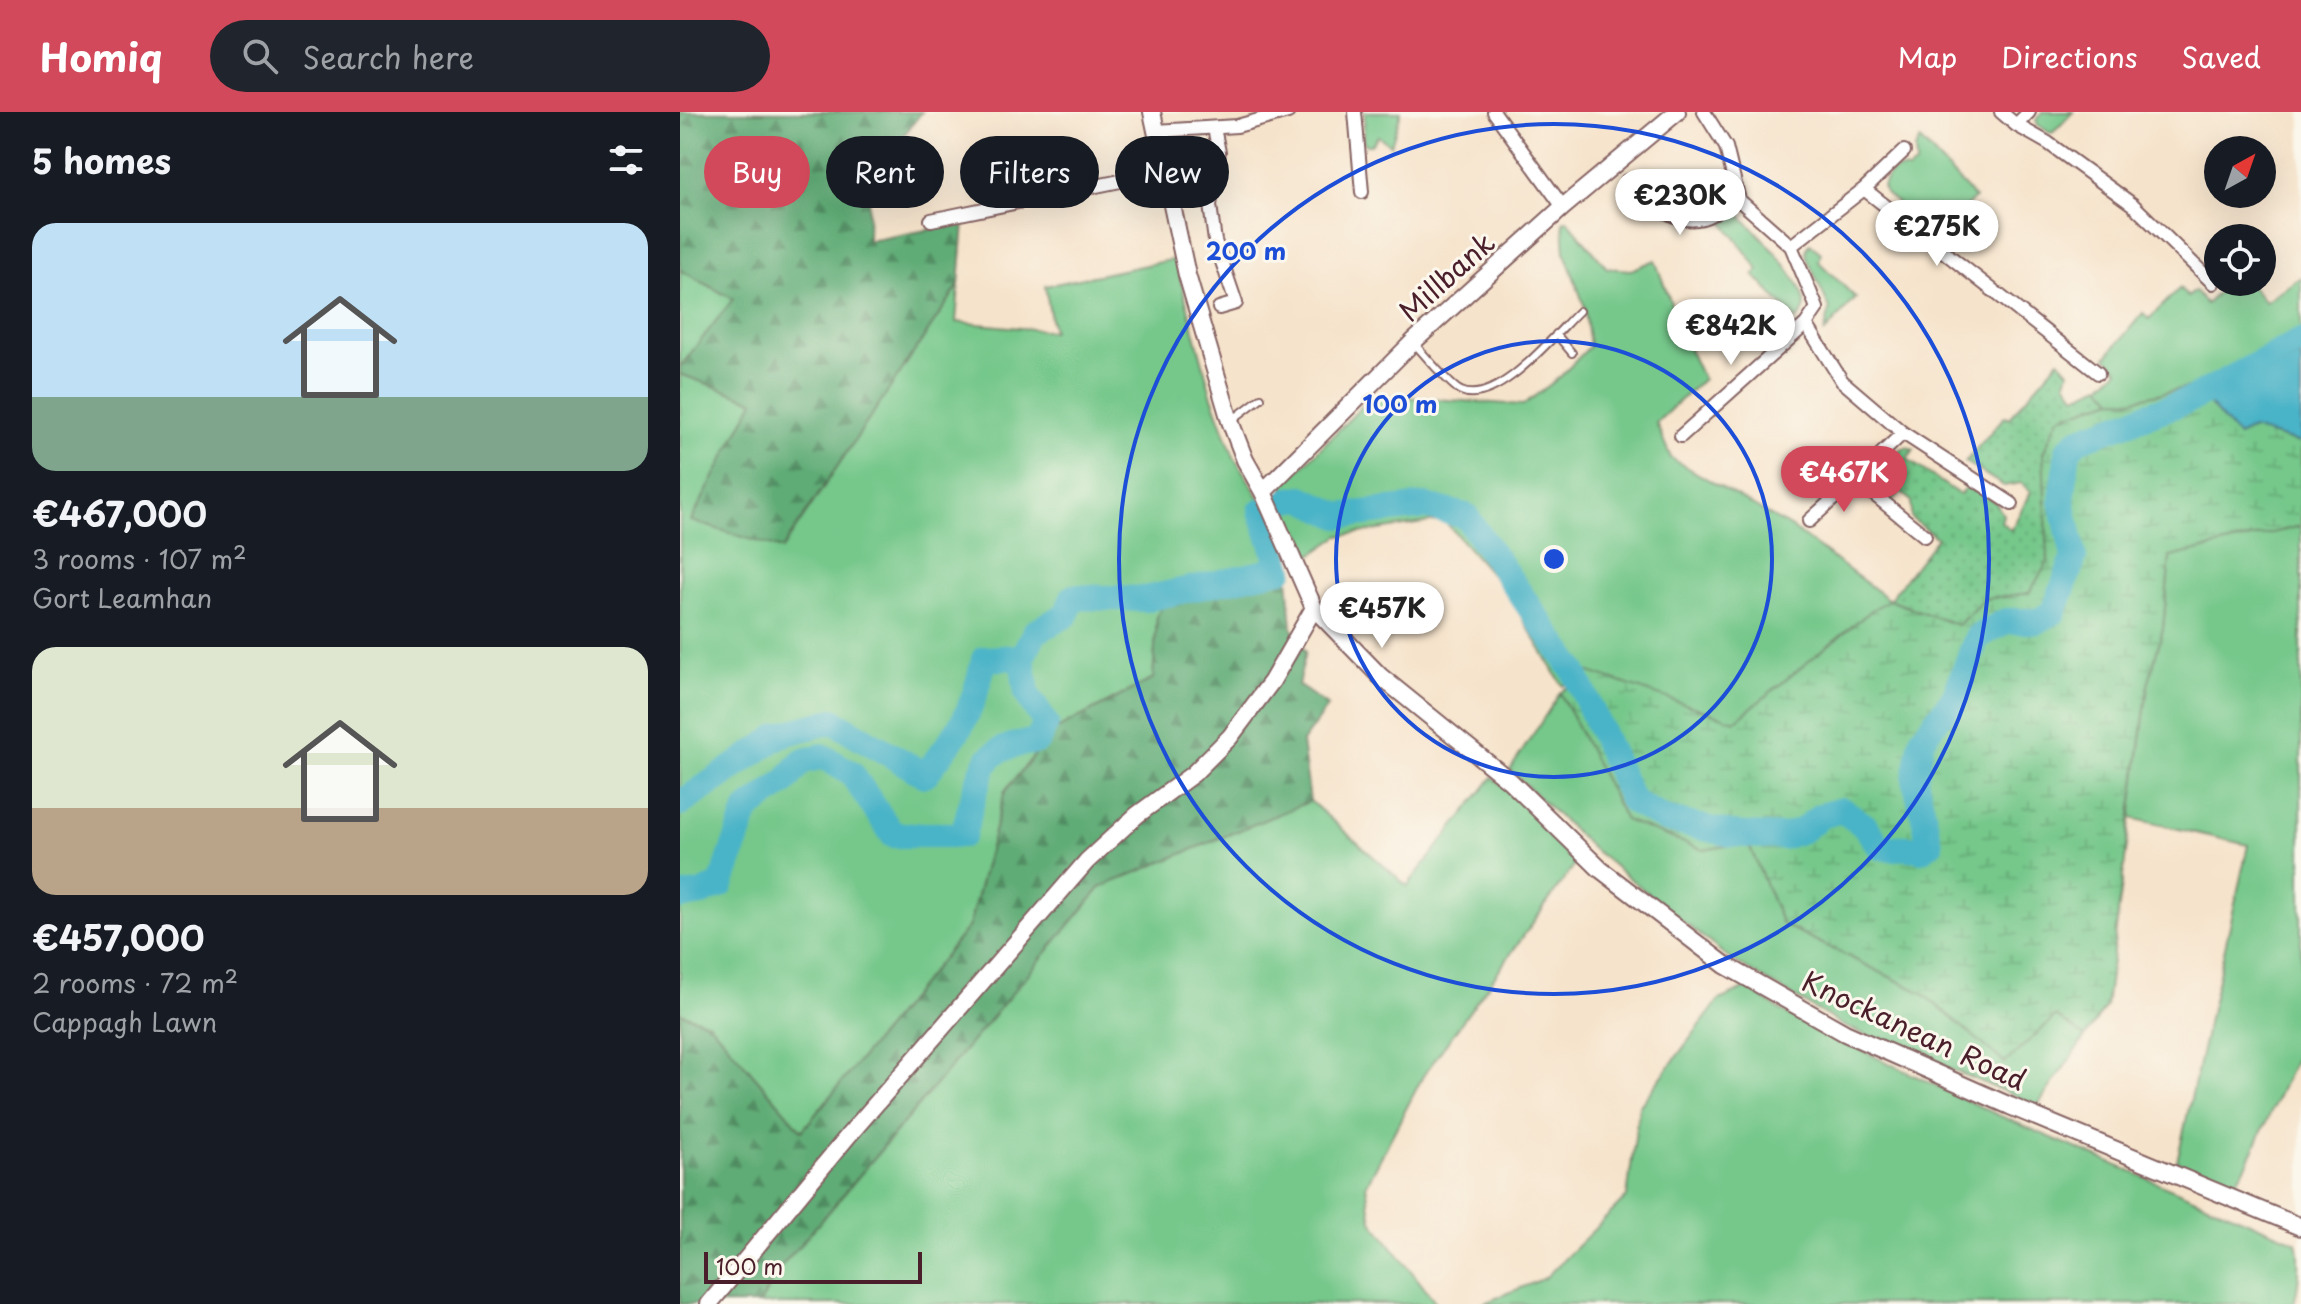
<!DOCTYPE html>
<meta charset="utf-8">
<style>
:root{--surface:#171b24;--page:#20242c;--text:#f1f3f6;--muted:#9ea1a6;--accent:#d1495b}
body{margin:0;font-family:"Playpen Sans",sans-serif;background:var(--page);color:var(--text);height:100vh;display:flex;flex-direction:column;font-size:30px;white-space:nowrap}
*{box-sizing:border-box;margin:0}
p{font-size:26px;color:var(--muted)}
.icon{flex:none;width:44px;height:44px;fill:none;stroke:currentColor;stroke-width:2;stroke-linecap:round;stroke-linejoin:round}
.map{position:relative;flex:1;overflow:hidden}
.details{display:flex;flex-direction:column;background:var(--surface);width:680px}
.details>*{flex:none}
.hud{position:absolute;left:24px;top:24px;width:760px;height:72px;display:flex;gap:16px}
.needle{width:52px;rotate:40deg}
.controls{position:absolute;left:1524px;top:24px;display:grid;gap:16px}
.controls a{display:grid;place-items:center;width:72px;height:72px;border-radius:50%;background:var(--surface);box-shadow:0 8px 32px #0002;font-size:40px}
.scale{position:absolute;left:24px;bottom:20px;width:218px;box-sizing:border-box;padding-left:8px;border:4px solid #4a1f2b;border-top:0;font-size:22px;line-height:28px;white-space:nowrap;color:#4a1f2b;-webkit-text-stroke:6px #fbf7ec;paint-order:stroke}
.price{position:absolute;translate:-50% -68px;padding:0 18px;border-radius:28px;background:#fff;color:#222;font-size:26px;line-height:52px;filter:drop-shadow(0 2px 4px #0008)}
.price::after{content:'';position:absolute;left:50%;top:48px;width:24px;height:18px;margin-left:-12px;background:inherit;clip-path:polygon(0 0,100% 0,50% 100%)}
.price.active{background:var(--accent);color:#fff}
ul{padding:0;list-style:none}
li{display:grid;align-content:center;gap:16px;height:424px;padding:0 32px}
li span{display:grid;place-items:center;height:248px;border-radius:24px;color:#555}
li>.icon{margin-inline-start:auto}
span .icon{width:144px;height:144px;fill:#fffc;stroke-width:1}
li b{font-size:34px}
h2{display:flex;justify-content:space-between;align-items:center;height:96px;padding:0 32px;font-size:34px}
.pill{padding:0 28px;border-radius:36px;background:var(--surface);box-shadow:0 8px 32px #0002;font-size:28px;line-height:72px}
.pill.active{background:var(--accent);color:#fff}
header{display:flex;align-items:center;gap:48px;box-sizing:border-box;height:112px;padding:0 40px;background:var(--accent);color:#fff}
header strong{font-size:38px}
nav{display:flex;gap:44px;margin-inline-start:auto;font-size:28px}
.search{width:560px;height:72px;background:var(--page);display:flex;align-items:center;gap:20px;box-sizing:border-box;padding:0 28px;border-radius:44px;color:var(--muted);font-size:30px}
main{display:flex;flex:1;min-height:0}
.map>svg:first-child{display:block}
.grass{fill:#74c78a;stroke:#5f735a;stroke-width:2}
.forest{fill:url(#forest-firs);stroke:#546650;stroke-width:2}
.wetland{fill:url(#wetland-marsh);stroke:#5f735a;stroke-width:2}
.park{fill:url(#park-dots);stroke:#5f735a;stroke-width:2}
.water{fill:#49b3c7;stroke:#4a6979;stroke-width:2}
.lines{fill:none;stroke-linecap:round;stroke-linejoin:round}
.river{stroke:#49b3c7;stroke-width:26}
.lane-casing{stroke:#866463;stroke-width:10}
.street-casing{stroke:#866463;stroke-width:16}
.secondary-casing{stroke:#866463;stroke-width:20}
.lane{stroke:#fff;stroke-width:6}
.street{stroke:#fff;stroke-width:12}
.secondary{stroke:#fff;stroke-width:16}
.ring{fill:none;stroke:#1d4ed8;stroke-width:4}
.labels{text-anchor:middle;stroke-width:6;stroke-linejoin:round;paint-order:stroke}
.street-label{font-size:28px;fill:#4a1f2b;stroke:#fbf7ec}
.centre{fill:#1d4ed8;stroke:#fbf7ec;stroke-width:4}
.ring-label{font-size:24px;text-anchor:middle;font-weight:bold;fill:#1d4ed8;stroke:#fbf7ec;stroke-width:6;stroke-linejoin:round;paint-order:stroke}
</style>
<header>
<strong>Homiq</strong>
<div class="search"><svg class="icon" aria-label="search" viewBox="0 0 24 24"><circle cx="10" cy="10" r="6"/><path d="M15 15l6 6"/></svg>Search here</div>
<nav><a>Map</a><a>Directions</a><a>Saved</a></nav>
</header>
<main>
<section class="details">
<h2>5 homes<svg class="icon" aria-label="filters" viewBox="0 0 24 24"><path d="M4 7h16M4 17h16"/><circle cx="9" cy="7" r="2"/><circle cx="15" cy="17" r="2"/></svg></h2>
<ul>
<li><span style="background:linear-gradient(#bfe0f5 70%,#7fa58c 0)"><svg class="icon" aria-label="home" viewBox="0 0 24 24"><path d="M3 11l9-7 9 7M6 9v11h12V9"/></svg></span><div><b>€467,000</b><p>3 rooms · 107 m²</p><p>Gort Leamhan</p></div></li>
<li><span style="background:linear-gradient(#dfe7d0 65%,#b9a48a 0)"><svg class="icon" aria-label="home" viewBox="0 0 24 24"><path d="M3 11l9-7 9 7M6 9v11h12V9"/></svg></span><div><b>€457,000</b><p>2 rooms · 72 m²</p><p>Cappagh Lawn</p></div></li>
</ul>
</section>
<div class="map">
<svg width="1621" height="1192" viewBox="0 0 1621 1192">
<defs>
<pattern id="forest-firs" width="22" height="20" patternUnits="userSpaceOnUse" patternTransform="scale(2)"><rect width="22" height="20" fill="#5fac76"/><path d="M5 1l3.5 6h-7zM16 11l3.5 6h-7z" fill="#508b61"/></pattern>
<pattern id="wetland-marsh" width="20" height="14" patternUnits="userSpaceOnUse" patternTransform="scale(2)"><rect width="20" height="14" fill="#74c78a"/><path d="M1 5h8M5 5V1M11 12h8M15 12V8" fill="none" stroke="#6a7"/></pattern>
<pattern id="park-dots" width="8" height="8" patternUnits="userSpaceOnUse" patternTransform="scale(2)"><rect width="8" height="8" fill="#74c78a"/><path d="M2 2h.1M6 6h.1" fill="none" stroke="#6a7" stroke-width="1.8" stroke-linecap="round"/></pattern>
</defs>
<rect width="100%" height="100%" fill="#fbf7ec"/>
<filter id="ink" filterUnits="userSpaceOnUse"><feTurbulence type="fractalNoise" baseFrequency=".0125" numOctaves="2"/><feDisplacementMap in="SourceGraphic" scale="16" xChannelSelector="R" yChannelSelector="G"/><feConvolveMatrix kernelMatrix="1 2 1 2 8 2 1 2 1" color-interpolation-filters="sRGB"/></filter>
<filter id="wash" filterUnits="userSpaceOnUse"><feTurbulence type="fractalNoise" baseFrequency=".006" numOctaves="4" result="noise"/><feDisplacementMap in="SourceGraphic" scale="32" xChannelSelector="R" yChannelSelector="G"/><feGaussianBlur stdDeviation="1.8" result="paint"/><feColorMatrix in="noise" values="0 0 0 0 0 0 0 0 0 0 0 0 0 0 0 0 0 1.4 0 .05"/><feComposite in="paint" operator="in"/></filter>
<g filter="url(#wash)">
<rect width="100%" height="100%" fill="#f6e3cb"/>
<path class="grass" d="M685,0H721L711,33L698,24L691,33H686L683,28Z
M1362,0H1393L1374,20L1370,21L1358,13L1356,8Z
M1240,28L1295,86L1258,123L1205,81L1203,74C1207,62 1215,55 1228,58L1236,52L1235,37Z
M1052,99L1057,100C1077,120 1122,164 1125,192C1125,200 1120,204 1116,208L1074,163L1079,158L1041,107Z
M887,108L927,156L951,158L975,148L1003,224L1023,267L976,311L991,346L1115,418L1209,488L1192,498L1055,609L907,560L883,574L826,479L764,408L659,424L627,446L600,385L604,373L693,283L843,293L880,265L910,234L904,193L885,141L883,110Z
M1130,132L1141,141L1139,150L1176,186L1144,221L1150,197L1127,146L1126,138Z
M495,147L531,282L554,345L589,401L608,464L482,494L477,504L473,567L375,618L325,679L289,814L122,1019L29,911L0,901V262L75,288L102,437L279,173L276,210L373,219L365,174Z
M0,158L54,187L0,255Z
M1621,165V243L1527,290L1513,274L1451,288L1433,287L1421,273L1439,258L1426,245L1463,201L1469,207L1500,176L1508,185L1515,179L1526,192L1549,170H1568L1585,190Z
M1621,414V925L1617,943L1566,1054L1551,1077L1497,1049L1568,733L1451,706L1468,573L1483,516L1490,445Z
M880,581L945,708L1023,738L1068,730L1102,812L1241,880L1325,950L1376,904L1405,925L1358,993L1164,914L1050,847L914,738L830,658Z
M813,665L861,708L898,748L743,964L686,1074L692,1109L757,1192H80L96,1160L152,1096L421,775L630,689L727,774Z
M1067,876L1111,905L1318,1003L1617,1130C1621,1147 1619,1174 1614,1192H802L865,1166L947,1085L959,995L1039,888Z"/>
<path class="forest" d="M0,0H242L189,67L188,129L284,111L279,173L102,437L11,409L74,289L0,262V255L53,187L0,158Z
M608,464L612,516L626,540L618,573L648,594L622,630L630,689L421,775L152,1096L96,1160L80,1192H0V901L29,911L122,1019L289,814L325,679L375,618L473,567L477,504L482,494Z"/>
<path class="wetland" d="M1514,274C1541,308 1580,320 1621,331V414L1490,445L1483,516L1468,573L1426,894L1405,925L1376,904L1325,951L1241,880L1102,812L1068,730L1023,738L945,708L880,581L907,559L1055,609L1192,498L1209,488L1278,513L1304,487L1348,481L1368,450L1363,341L1379,305L1433,287L1451,288Z"/>
<path class="park" d="M1379,248L1389,259L1386,270L1396,284L1421,273L1433,287L1379,305L1363,341L1368,450L1349,481L1304,487L1278,513L1209,488L1257,426L1231,406V389L1221,380L1214,387L1190,374L1188,365C1197,352 1211,341 1226,335L1234,337L1227,347L1280,383L1288,373L1316,391L1323,403L1321,410L1331,418L1351,380L1341,371L1324,374L1285,350L1325,304L1329,306Z"/>
<path class="water" d="M1621,243V331L1572,317L1558,324L1527,290Z"/>
<g class="lines">
<path class="river" d="M609,388L622,386L659,404L745,394L786,404L894,559L952,689L984,707L1051,722L1103,725L1123,718L1140,704L1162,698L1185,714L1200,735C1215,738 1227,733 1241,738L1250,732L1235,667L1242,627L1275,584L1297,525L1326,509H1358L1374,500L1394,445L1382,389L1388,338L1398,328L1512,287L1621,229
M0,692L100,623L153,609L245,663C280,618 292,604 304,547L342,545
M0,785L22,781L41,773L67,698L106,669L121,650L142,644L171,661L213,723H283C288,705 298,659 310,646C321,634 342,632 357,629L366,612L347,582L342,545L355,520L386,503L393,485L465,487L601,457L581,399"/>
</g>
</g>
<g filter="url(#ink)">
<g class="lines">
<g class="lane-casing">
<path id="lane" d="M876,222L892,241
M733,230C742,240 771,275 781,279C817,295 875,222 899,199
M552,308L581,286"/>
</g>
<g class="street-casing">
<path id="street" d="M675,0L682,80
M814,0L883,95
M1024,0L1046,35L1059,88L1111,134L1137,196L1126,212L1162,269L1223,321L1332,392
M1321,0L1336,13
M1349,0L1336,13L1368,31L1452,92L1533,171
M534,16L539,40L530,93L535,129L556,191L539,196
M476,19L557,14L608,0
M1224,39L1184,77L1418,261
M947,69C968,89 1000,120 1032,102C1041,97 1049,87 1057,80
M251,108L484,60
M1111,134L1184,77
M1223,321L1175,367L1245,424
M1001,324L1126,212
M1129,409L1175,367"/>
</g>
<g class="secondary-casing">
<path id="secondary" d="M472,0L507,163L550,309L565,348L583,380L634,496L700,564L830,669L920,757L1045,853L1165,921L1330,994L1621,1115
M583,380L733,230L883,95L997,0
M29,1192L168,1024L407,749L457,703L513,662L550,625L592,569L634,496"/>
</g>
<use href="#lane" class="lane"/>
<use href="#street" class="street"/>
<use href="#secondary" class="secondary"/>
</g>
</g>
<g class="ring">
<circle cx="874" cy="447" r="218"/>
<circle cx="874" cy="447" r="435"/>
</g>
<g class="labels">
<g class="street-label">
<text transform="translate(767 165) rotate(-42)" y="10">Millbank</text>
<text transform="translate(1234 919) rotate(25)" y="10">Knockanean Road</text>
</g>
</g>
<circle cx="874" cy="447" r="12" class="centre"/>
<g class="ring-label">
<text x="566" y="148">200 m</text>
<text x="720" y="301">100 m</text>
</g>
</svg>
<div class="controls">
<a><svg class="needle" viewBox="-14 -14 28 28"><path d="M0-13l5 13h-10z" fill="#e53935"/><path d="M0 13l5-13h-10z" fill="#9ea1a6"/></svg></a>
<a><svg class="icon" aria-label="locate" viewBox="0 0 24 24"><circle cx="12" cy="12" r="6"/><path d="M12 2v4M12 18v4M2 12h4M18 12h4"/></svg></a>
</div>
<div class="scale">100 m</div>
<b class="price" style="left:1000px;top:125px">€230K</b>
<b class="price" style="left:1257px;top:156px">€275K</b>
<b class="price" style="left:1051px;top:255px">€842K</b>
<b class="price active" style="left:1164px;top:402px">€467K</b>
<b class="price" style="left:702px;top:538px">€457K</b>
<div class="hud">
<a class="pill active">Buy</a>
<a class="pill">Rent</a>
<a class="pill">Filters</a>
<a class="pill">New</a>
</div>
</div>
</main>
